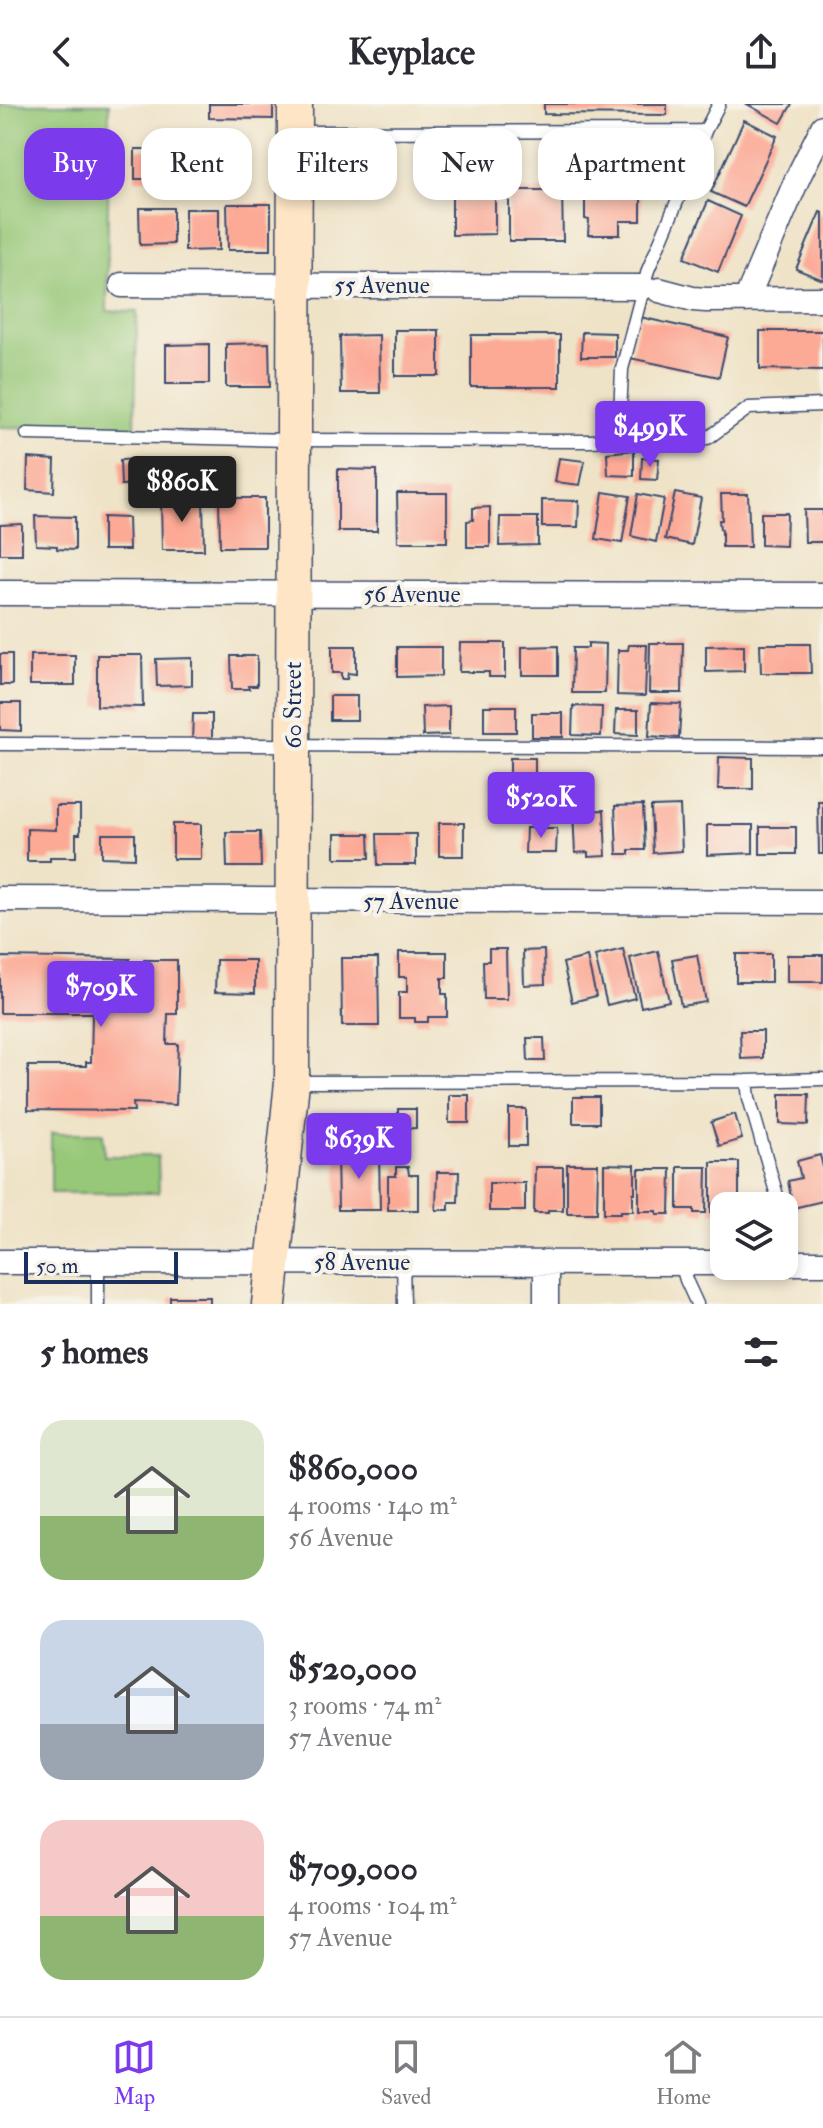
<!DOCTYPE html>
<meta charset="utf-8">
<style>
:root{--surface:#fff;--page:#f2f2f3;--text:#2b2b33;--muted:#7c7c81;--line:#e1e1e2;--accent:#7c3aed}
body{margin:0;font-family:"IM FELL Double Pica",serif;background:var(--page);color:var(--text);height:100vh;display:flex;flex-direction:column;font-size:30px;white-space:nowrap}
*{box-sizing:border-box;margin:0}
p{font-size:26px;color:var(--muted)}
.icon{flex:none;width:44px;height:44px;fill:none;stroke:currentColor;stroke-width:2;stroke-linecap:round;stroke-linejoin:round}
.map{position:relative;height:1200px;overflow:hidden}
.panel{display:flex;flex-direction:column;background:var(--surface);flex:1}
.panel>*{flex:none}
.banner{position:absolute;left:24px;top:24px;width:776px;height:72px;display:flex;gap:16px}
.tools{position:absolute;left:710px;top:1088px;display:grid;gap:16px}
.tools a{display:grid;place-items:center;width:88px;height:88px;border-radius:16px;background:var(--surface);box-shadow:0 4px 12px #0003;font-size:40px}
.scale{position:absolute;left:24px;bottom:20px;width:154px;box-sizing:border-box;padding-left:8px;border:4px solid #1b2f5e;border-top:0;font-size:22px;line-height:28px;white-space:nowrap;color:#1b2f5e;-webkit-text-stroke:6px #f7f3e8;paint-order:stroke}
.price{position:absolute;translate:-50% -68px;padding:0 18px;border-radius:8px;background:var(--accent);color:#fff;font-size:26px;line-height:52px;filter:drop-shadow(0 2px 4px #0008)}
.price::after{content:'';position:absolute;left:50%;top:48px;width:24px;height:18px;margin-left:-12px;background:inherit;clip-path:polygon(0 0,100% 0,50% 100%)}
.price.selected{background:#222;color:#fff}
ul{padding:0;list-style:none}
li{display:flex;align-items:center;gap:24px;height:200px;padding:0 40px}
li span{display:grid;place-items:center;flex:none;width:224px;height:160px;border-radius:24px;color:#555}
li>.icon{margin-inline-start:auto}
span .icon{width:96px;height:96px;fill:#fffc;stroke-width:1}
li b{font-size:34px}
h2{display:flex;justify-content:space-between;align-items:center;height:96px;padding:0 40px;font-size:34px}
.tag{padding:0 28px;border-radius:24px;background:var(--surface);box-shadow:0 4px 12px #0003;font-size:28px;line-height:72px}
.tag.selected{background:var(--accent);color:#fff}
header{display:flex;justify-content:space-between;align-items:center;height:104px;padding:0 40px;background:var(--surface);font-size:36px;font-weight:700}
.menu{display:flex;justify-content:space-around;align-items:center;height:112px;border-top:2px solid var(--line);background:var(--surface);font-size:22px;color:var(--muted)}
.menu a{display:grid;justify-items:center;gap:4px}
.menu .selected{color:var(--accent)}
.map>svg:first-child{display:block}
.green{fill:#96c878;stroke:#587c6b;stroke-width:2}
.building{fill:#fca995}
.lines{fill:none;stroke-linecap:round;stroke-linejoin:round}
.service-casing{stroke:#3b4a6e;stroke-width:15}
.minor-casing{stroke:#3b4a6e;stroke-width:27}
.secondary-casing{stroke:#3b4a6e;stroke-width:37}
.service{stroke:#fff;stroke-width:12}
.minor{stroke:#fff;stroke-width:24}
.secondary{stroke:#fde5c5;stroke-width:34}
.labels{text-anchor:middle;stroke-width:8;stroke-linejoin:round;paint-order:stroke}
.street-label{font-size:24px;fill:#1b2f5e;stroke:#f7f3e8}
</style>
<header><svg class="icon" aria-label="back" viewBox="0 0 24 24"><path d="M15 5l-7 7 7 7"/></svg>Keyplace<svg class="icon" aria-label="share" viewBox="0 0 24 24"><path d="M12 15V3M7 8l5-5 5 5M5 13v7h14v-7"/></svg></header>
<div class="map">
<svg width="823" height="1200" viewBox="0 0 823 1200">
<rect width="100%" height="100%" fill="#f7f3e8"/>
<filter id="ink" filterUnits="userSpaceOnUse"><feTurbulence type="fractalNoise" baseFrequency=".0125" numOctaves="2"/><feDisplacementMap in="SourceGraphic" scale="16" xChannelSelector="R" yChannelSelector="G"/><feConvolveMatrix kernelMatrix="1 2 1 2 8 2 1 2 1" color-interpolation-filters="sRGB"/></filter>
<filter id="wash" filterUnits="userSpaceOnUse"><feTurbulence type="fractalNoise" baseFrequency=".006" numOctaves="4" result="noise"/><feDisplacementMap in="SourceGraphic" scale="32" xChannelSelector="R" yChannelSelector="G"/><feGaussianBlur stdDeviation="1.8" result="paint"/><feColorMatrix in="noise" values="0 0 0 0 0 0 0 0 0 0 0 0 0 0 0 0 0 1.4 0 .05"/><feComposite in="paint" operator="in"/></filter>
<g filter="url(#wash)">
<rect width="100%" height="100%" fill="#efe3c7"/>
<path class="green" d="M0,0H109L107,207L137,208L135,325L0,323Z
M51,1029H103L104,1052H158L159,1089H51Z"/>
<g id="blocks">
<path class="building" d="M209,0H273V15L209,14Z
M544,0H667V11L544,10Z
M747,0H792L781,19Z
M744,16L777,32L744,103L711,88Z
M135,45H168L167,75H135Z
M188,52L216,53L215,77H187Z
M589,66L621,67V79H641V117H620V131H588L589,116L585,115V85H589Z
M495,79V130L452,131V80Z
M509,86H562L563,137H509Z
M708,97L741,112L718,168L684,154Z
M227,100H271V146H228Z
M139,104H173V140L140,141Z
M185,105H219V146L185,147Z
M820,108L823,109V176L796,165Z
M640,213L728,233L719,273L630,254Z
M395,226H439V272H395Z
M760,227H823V266L760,265Z
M582,228L615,229V253H581Z
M379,231L380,289H341L340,232Z
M471,231H560V283H471Z
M269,239L270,283H226V240Z
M209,240V280H166V241Z
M634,346V372L608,371L607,349Z
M28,354L55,356L54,388L27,386Z
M559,354L585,357L580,381L555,378Z
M642,354L659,355L657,376L641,375Z
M149,355L147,380L121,381L120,356Z
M338,365L377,366V427H338Z
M603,388L630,392L622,439L596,435Z
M397,389H447V438H398Z
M675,389L701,394L692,441L665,435Z
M638,390L664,395L656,438L631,432Z
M721,390H748L750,443H722V426L720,425L719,416H722Z
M219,394H265V443H220Z
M161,395H203L204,446H162Z
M542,396L579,397L578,423H542Z
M490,403V443H467V417L473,416V404Z
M804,406H823V438H805Z
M761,409H787L786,442L761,441Z
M35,412L75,413V446L57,445V442L36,441Z
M103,413L128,414L129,446H103Z
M500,413H538V441L499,442Z
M22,420V450H0V421Z
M460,539H505V573H489V568H459Z
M588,539L606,540L605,589H572L573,544H588Z
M650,539H683L682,589H649Z
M760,540H810L811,569H761Z
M629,541H647L645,592L617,591L618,546H628Z
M744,541V567L706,568V542Z
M332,542H356V570L348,569L347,575H341V569H332Z
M558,542V571H522V543Z
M397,543H441V572L397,573Z
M0,550H12V581H0Z
M30,551H75V581H30Z
M97,551H142L143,603L97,602Z
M231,552H257V582H248L249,585H232Z
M192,554V581L157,582L156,555Z
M330,592H357V616H330Z
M0,599H21V627L0,626Z
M651,599L681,600L679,634L649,632Z
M449,602V631L423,632L422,603Z
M484,602H516V628H484Z
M573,602L602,603L601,632L572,631Z
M616,606H638V631L615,630Z
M532,609H563V633H532Z
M193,610H212V636L192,637Z
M719,653L753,654V685H718Z
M510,654H535V681H510Z
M818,697H823V750H819Z
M643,701L645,746H629V750H617L615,702Z
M56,702H80V730H76V753H50V757H27V725L56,726Z
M680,702L682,747L653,749L651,703Z
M604,706L606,752L588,753V748L575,749L573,707Z
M439,719H464V752H439Z
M173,720H201V755H173Z
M707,721H753V749L707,751Z
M760,723H796V750H760Z
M526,724H557L556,749H525Z
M226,728H260L261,763H227Z
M102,730H135V754L102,753Z
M335,730H369L370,754H335Z
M377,730H416V761H378Z
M489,845H506L507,895H484L483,857H489Z
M623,845L635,894L607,901L595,852Z
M544,846L545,880L524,881L523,847Z
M658,847L669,897L641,903L630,854Z
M399,848H447V874H442V890H447V913H428V918H415V914H399V888H407V873H399Z
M736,850H771V878H736Z
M697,851L706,898L681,902L672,855Z
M787,851H823V878H787Z
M0,853L130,855V864H143L144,856H177V910H168L167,940H178L176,1001L133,999L134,1007L28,1006V962H86V958H91L92,909H0Z
M587,853L596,892L572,898L563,859Z
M341,854H378L379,922H342Z
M216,856H255V889L215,888Z
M740,927H763V954L741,955Z
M527,934H544L545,957H528Z
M780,990H809L808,1021L780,1020Z
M449,991H469V1019H449Z
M573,993H599V1019H573Z
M398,1005H416V1024L398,1025Z
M509,1005H526V1042H509Z
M735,1010L742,1035L719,1042L711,1018Z
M379,1047L380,1106H338L337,1048Z
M820,1051L823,1063V1097L793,1104L788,1077L801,1074L797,1057Z
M711,1058H739V1102H724V1107L711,1108Z
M567,1060H598L597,1109H567Z
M604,1060L635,1061V1089H633V1107H621V1109H604Z
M396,1063H408L409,1071H418V1106H388V1072H396Z
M535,1063H563V1106H548V1109H534Z
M678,1063H707L706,1109H694V1105H678Z
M639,1065H671L670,1110H657V1107H639Z
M437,1068H459L458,1098H449V1106H436Z
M489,1079H525V1107H489Z
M170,1193H210V1200H170Z"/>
</g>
</g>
<g filter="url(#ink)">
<use href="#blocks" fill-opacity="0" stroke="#3b4a6e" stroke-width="2"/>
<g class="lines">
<g class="service-casing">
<path id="service" d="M298,28L705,27
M27,330L293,336L591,337L619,335L708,334L749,304L823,301
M619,335L622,265L648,166L695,55L705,27L719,0
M0,640L823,643
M747,977L749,994L780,1102
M295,978L747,977L823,975
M784,1118L795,1159
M403,1158L404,1200
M681,1159L686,1176L697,1200
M98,1200V1158"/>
</g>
<g class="minor-casing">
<path id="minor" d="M122,181L643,183
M659,186L693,195L706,196L823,195
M746,196L798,73L823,23
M0,489L823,491
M0,795L823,798
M0,1158L724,1159
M546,1158V1200
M784,1159H823"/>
</g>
<g class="secondary-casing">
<path id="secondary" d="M269,1200L292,978L295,0"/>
</g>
<use href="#service" class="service"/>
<use href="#minor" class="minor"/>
<use href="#secondary" class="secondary"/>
</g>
</g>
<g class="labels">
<g class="street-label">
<text x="382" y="189">55 Avenue</text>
<text x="412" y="498">56 Avenue</text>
<text transform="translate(293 601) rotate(-90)" y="8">60 Street</text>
<text x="411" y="805">57 Avenue</text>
<text x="362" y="1166">58 Avenue</text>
</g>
</g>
</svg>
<div class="tools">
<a><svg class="icon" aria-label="layers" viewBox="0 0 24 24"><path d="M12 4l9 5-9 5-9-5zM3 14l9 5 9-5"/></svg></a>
</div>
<div class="scale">50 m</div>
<b class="price" style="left:650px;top:365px">$499K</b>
<b class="price selected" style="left:182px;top:420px">$860K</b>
<b class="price" style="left:541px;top:736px">$520K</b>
<b class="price" style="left:101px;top:925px">$709K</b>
<b class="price" style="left:359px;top:1077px">$639K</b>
<div class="banner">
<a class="tag selected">Buy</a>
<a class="tag">Rent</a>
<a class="tag">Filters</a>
<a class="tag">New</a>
<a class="tag">Apartment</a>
</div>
</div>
<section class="panel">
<h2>5 homes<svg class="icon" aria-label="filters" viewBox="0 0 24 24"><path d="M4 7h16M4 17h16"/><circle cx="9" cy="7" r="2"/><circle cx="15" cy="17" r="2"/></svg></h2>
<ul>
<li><span style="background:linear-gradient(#dfe7d0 60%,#8fb573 0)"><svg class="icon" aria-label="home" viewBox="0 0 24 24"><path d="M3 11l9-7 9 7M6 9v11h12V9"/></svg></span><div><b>$860,000</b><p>4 rooms · 140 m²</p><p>56 Avenue</p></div></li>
<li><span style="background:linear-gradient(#c9d6e8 65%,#9aa5b1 0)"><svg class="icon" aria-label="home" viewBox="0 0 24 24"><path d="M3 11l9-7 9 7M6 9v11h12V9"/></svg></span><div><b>$520,000</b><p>3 rooms · 74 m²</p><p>57 Avenue</p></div></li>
<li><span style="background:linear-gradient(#f6c9c9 60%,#8fb573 0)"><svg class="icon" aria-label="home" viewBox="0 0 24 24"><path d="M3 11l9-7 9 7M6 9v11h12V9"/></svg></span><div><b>$709,000</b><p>4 rooms · 104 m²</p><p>57 Avenue</p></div></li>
</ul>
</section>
<nav class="menu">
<a class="selected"><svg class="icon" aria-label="map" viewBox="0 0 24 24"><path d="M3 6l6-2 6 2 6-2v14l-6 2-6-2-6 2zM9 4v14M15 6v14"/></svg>Map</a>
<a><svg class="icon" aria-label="saved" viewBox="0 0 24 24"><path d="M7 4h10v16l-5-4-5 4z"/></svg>Saved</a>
<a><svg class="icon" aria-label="home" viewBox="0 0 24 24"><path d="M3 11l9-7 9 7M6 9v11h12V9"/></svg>Home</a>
</nav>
